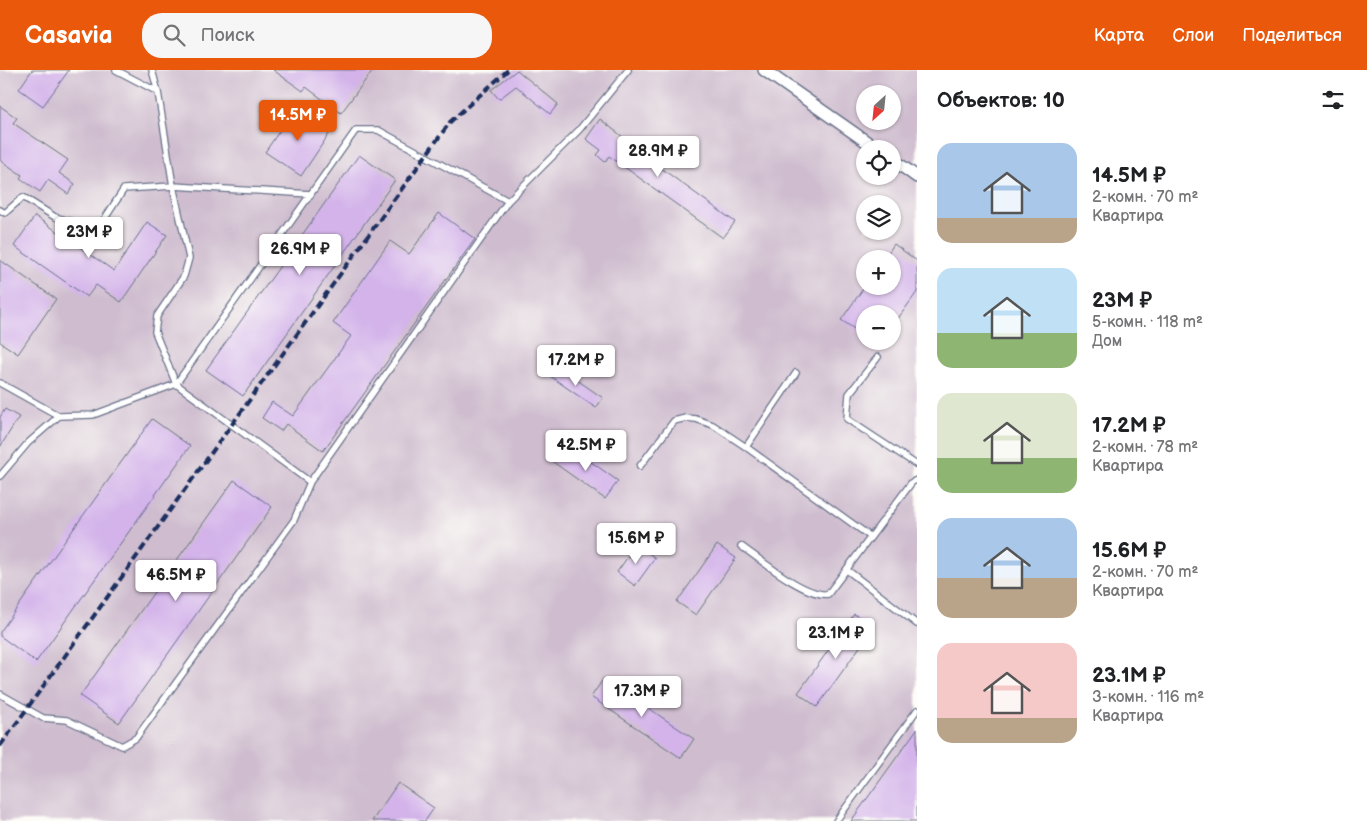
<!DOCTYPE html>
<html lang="ru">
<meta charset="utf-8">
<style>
:root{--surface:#fff;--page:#f6f6f6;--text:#202124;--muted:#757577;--accent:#ea580c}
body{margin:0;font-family:"Balsamiq Sans",sans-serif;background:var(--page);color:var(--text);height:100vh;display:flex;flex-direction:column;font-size:19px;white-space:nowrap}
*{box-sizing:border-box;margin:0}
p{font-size:16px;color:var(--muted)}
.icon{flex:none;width:28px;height:28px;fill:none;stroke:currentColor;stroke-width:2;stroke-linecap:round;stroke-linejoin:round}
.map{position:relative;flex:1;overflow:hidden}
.sheet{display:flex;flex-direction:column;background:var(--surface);width:450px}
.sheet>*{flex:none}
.needle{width:32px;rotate:207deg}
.fabs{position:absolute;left:856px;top:15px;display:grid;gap:10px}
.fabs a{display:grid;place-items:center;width:45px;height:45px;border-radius:50%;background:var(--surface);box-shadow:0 1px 4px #0004;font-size:25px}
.price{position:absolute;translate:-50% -42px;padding:0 11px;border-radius:5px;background:#fff;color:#222;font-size:16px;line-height:32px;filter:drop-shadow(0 1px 2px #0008)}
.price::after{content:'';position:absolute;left:50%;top:30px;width:15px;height:11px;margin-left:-8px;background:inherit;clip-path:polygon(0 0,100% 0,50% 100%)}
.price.on{background:var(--accent);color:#fff}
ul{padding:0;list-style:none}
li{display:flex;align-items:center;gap:15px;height:125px;padding:0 20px}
li span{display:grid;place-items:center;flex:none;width:140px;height:100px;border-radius:15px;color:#555}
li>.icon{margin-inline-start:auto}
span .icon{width:60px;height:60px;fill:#fffc;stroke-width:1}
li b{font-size:21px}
h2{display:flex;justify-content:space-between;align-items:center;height:60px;padding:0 20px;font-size:21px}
header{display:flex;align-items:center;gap:30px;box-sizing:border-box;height:70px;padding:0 25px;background:var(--accent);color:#fff}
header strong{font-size:24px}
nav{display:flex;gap:28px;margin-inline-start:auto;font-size:18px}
.search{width:350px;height:45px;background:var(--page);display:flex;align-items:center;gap:12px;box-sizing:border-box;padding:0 18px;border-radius:20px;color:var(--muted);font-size:19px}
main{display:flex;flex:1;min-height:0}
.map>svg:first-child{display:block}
.industrial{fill:#cfbdcf;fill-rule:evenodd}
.building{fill:#d3b3ea}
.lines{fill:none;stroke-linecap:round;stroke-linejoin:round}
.service-casing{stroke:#687088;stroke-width:8}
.minor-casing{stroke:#687088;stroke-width:14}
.service{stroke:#fff;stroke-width:5.5}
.minor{stroke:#fff;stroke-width:11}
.rail{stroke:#1b2f5e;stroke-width:4;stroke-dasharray:8 4;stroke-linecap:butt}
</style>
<header>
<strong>Casavia</strong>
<div class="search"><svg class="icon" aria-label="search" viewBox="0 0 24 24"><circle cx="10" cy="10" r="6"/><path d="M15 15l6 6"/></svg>Поиск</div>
<nav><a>Карта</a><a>Слои</a><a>Поделиться</a></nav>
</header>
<main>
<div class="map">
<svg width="917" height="751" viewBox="0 0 917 751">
<rect width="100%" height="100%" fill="#fdfcf7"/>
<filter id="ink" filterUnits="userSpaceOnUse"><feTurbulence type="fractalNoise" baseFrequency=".02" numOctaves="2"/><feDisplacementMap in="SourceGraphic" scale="10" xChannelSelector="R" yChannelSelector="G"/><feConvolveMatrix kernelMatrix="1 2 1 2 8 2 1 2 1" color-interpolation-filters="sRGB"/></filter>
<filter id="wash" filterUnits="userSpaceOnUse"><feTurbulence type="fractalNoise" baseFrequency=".0096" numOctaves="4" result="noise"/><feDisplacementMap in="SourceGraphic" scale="20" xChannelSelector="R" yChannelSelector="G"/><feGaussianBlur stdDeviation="1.12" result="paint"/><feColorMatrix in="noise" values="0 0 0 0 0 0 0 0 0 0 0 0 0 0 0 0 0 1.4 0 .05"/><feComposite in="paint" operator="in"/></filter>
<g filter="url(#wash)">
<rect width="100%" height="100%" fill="#f7ead7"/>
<path class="industrial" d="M0,0H917V751H0ZM865,24H892V51H865ZM865,79H892V106H865ZM865,134H892V161H865ZM865,189H892V216H865ZM865,244H892V271H865Z"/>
<g id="blocks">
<path class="building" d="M32,0H69L43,36L19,19Z
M273,0H373L341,43L306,17L303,21Z
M517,0L558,34L550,44L516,16L499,29L491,20Z
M0,36L17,48L13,53L68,90L59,103L75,114L68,124L48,110L40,122L20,108L22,105L0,90Z
M296,37L331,61L301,106L265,82Z
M600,49L623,67L621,69L735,152L723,168L609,86L605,92L597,85L601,80L586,69Z
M359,85L395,110L243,326L206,300Z
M439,143L475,169L323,381L286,354L281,361L262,348L272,332L293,346L351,266L333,253L390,171L409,184Z
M35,146L114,201L147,152L167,165L121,232L96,215L87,227L14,176Z
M894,174L917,191V222L892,257V244H865V266L841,250L865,216H892V189H884Z
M0,190L56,229L18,284L0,272Z
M557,296L603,328L596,338L550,306Z
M5,339L19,347L0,377V347Z
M152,349L190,376L36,592L0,566V562Z
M566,374L618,411L605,429L553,392Z
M234,410L272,437L119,653L80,626Z
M637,474L655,488L635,516L617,502Z
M717,475L736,488L696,545L677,532Z
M854,544L874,557L817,637L798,623Z
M604,608L694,669L681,688L591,627Z
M917,659V751H851Z
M398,713L434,738L425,751H372Z"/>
</g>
</g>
<g filter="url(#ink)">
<use href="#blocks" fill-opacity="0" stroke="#687088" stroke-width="1"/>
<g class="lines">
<g class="service-casing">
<path id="service" d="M116,0L158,22L173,116L311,124
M152,0L158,22
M508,131L310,412L176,314L356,60H378L508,131L579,60L628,0
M0,140L5,143L23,127L55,147L98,159L124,119L173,116L189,188L184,206L157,246L155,262L176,314L93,345L59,346L0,313
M878,287L849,324L847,349L917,395
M746,377L796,303
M640,396L674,351L686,348L696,349L713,355L746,377L871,467
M0,406L28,373L59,346
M741,476C761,490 805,527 828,524L912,412L917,410
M847,500L917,554
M0,624L43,648L67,650L122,676L136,668L294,450L310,412
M836,751L917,640"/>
</g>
<g class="minor-casing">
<path id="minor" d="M764,0L877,79
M892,89L917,107"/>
</g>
<use href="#service" class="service"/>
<use href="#minor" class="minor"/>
<path class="rail" d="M0,676L450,52L508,0"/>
</g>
</g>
</svg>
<div class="fabs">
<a><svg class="needle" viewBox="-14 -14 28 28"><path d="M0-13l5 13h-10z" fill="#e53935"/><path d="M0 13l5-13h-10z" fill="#757577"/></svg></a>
<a><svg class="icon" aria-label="locate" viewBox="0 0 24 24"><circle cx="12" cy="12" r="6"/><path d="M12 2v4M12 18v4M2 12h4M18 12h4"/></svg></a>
<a><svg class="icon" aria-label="layers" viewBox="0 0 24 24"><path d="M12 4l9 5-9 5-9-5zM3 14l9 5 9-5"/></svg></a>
<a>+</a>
<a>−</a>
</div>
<b class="price on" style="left:298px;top:72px">14.5M ₽</b>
<b class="price" style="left:658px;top:108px">28.9M ₽</b>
<b class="price" style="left:89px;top:189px">23M ₽</b>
<b class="price" style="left:300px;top:206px">26.9M ₽</b>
<b class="price" style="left:576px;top:317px">17.2M ₽</b>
<b class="price" style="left:586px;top:402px">42.5M ₽</b>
<b class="price" style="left:636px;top:495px">15.6M ₽</b>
<b class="price" style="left:176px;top:532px">46.5M ₽</b>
<b class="price" style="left:836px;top:590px">23.1M ₽</b>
<b class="price" style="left:642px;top:648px">17.3M ₽</b>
</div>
<section class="sheet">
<h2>Объектов: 10<svg class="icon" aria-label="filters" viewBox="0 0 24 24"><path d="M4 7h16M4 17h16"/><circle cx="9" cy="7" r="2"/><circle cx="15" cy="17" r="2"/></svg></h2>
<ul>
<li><span style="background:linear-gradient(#a9c7e8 75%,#b9a48a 0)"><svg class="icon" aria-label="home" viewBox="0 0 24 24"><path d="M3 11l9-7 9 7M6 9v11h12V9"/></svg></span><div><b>14.5M ₽</b><p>2-комн. · 70 m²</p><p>Квартира</p></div></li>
<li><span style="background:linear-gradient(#bfe0f5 65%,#8fb573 0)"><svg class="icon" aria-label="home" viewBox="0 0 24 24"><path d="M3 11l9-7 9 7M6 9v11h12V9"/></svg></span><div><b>23M ₽</b><p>5-комн. · 118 m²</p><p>Дом</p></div></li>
<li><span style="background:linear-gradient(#dfe7d0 65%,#8fb573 0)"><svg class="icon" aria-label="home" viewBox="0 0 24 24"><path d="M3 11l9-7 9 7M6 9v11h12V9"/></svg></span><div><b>17.2M ₽</b><p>2-комн. · 78 m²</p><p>Квартира</p></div></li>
<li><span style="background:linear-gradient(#a9c7e8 60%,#b9a48a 0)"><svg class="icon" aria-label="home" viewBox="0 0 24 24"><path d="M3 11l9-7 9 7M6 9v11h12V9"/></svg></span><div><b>15.6M ₽</b><p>2-комн. · 70 m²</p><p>Квартира</p></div></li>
<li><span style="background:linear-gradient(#f6c9c9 75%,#b9a48a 0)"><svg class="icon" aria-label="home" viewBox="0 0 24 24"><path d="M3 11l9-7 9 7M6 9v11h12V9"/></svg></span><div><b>23.1M ₽</b><p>3-комн. · 116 m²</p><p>Квартира</p></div></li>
</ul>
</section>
</main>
